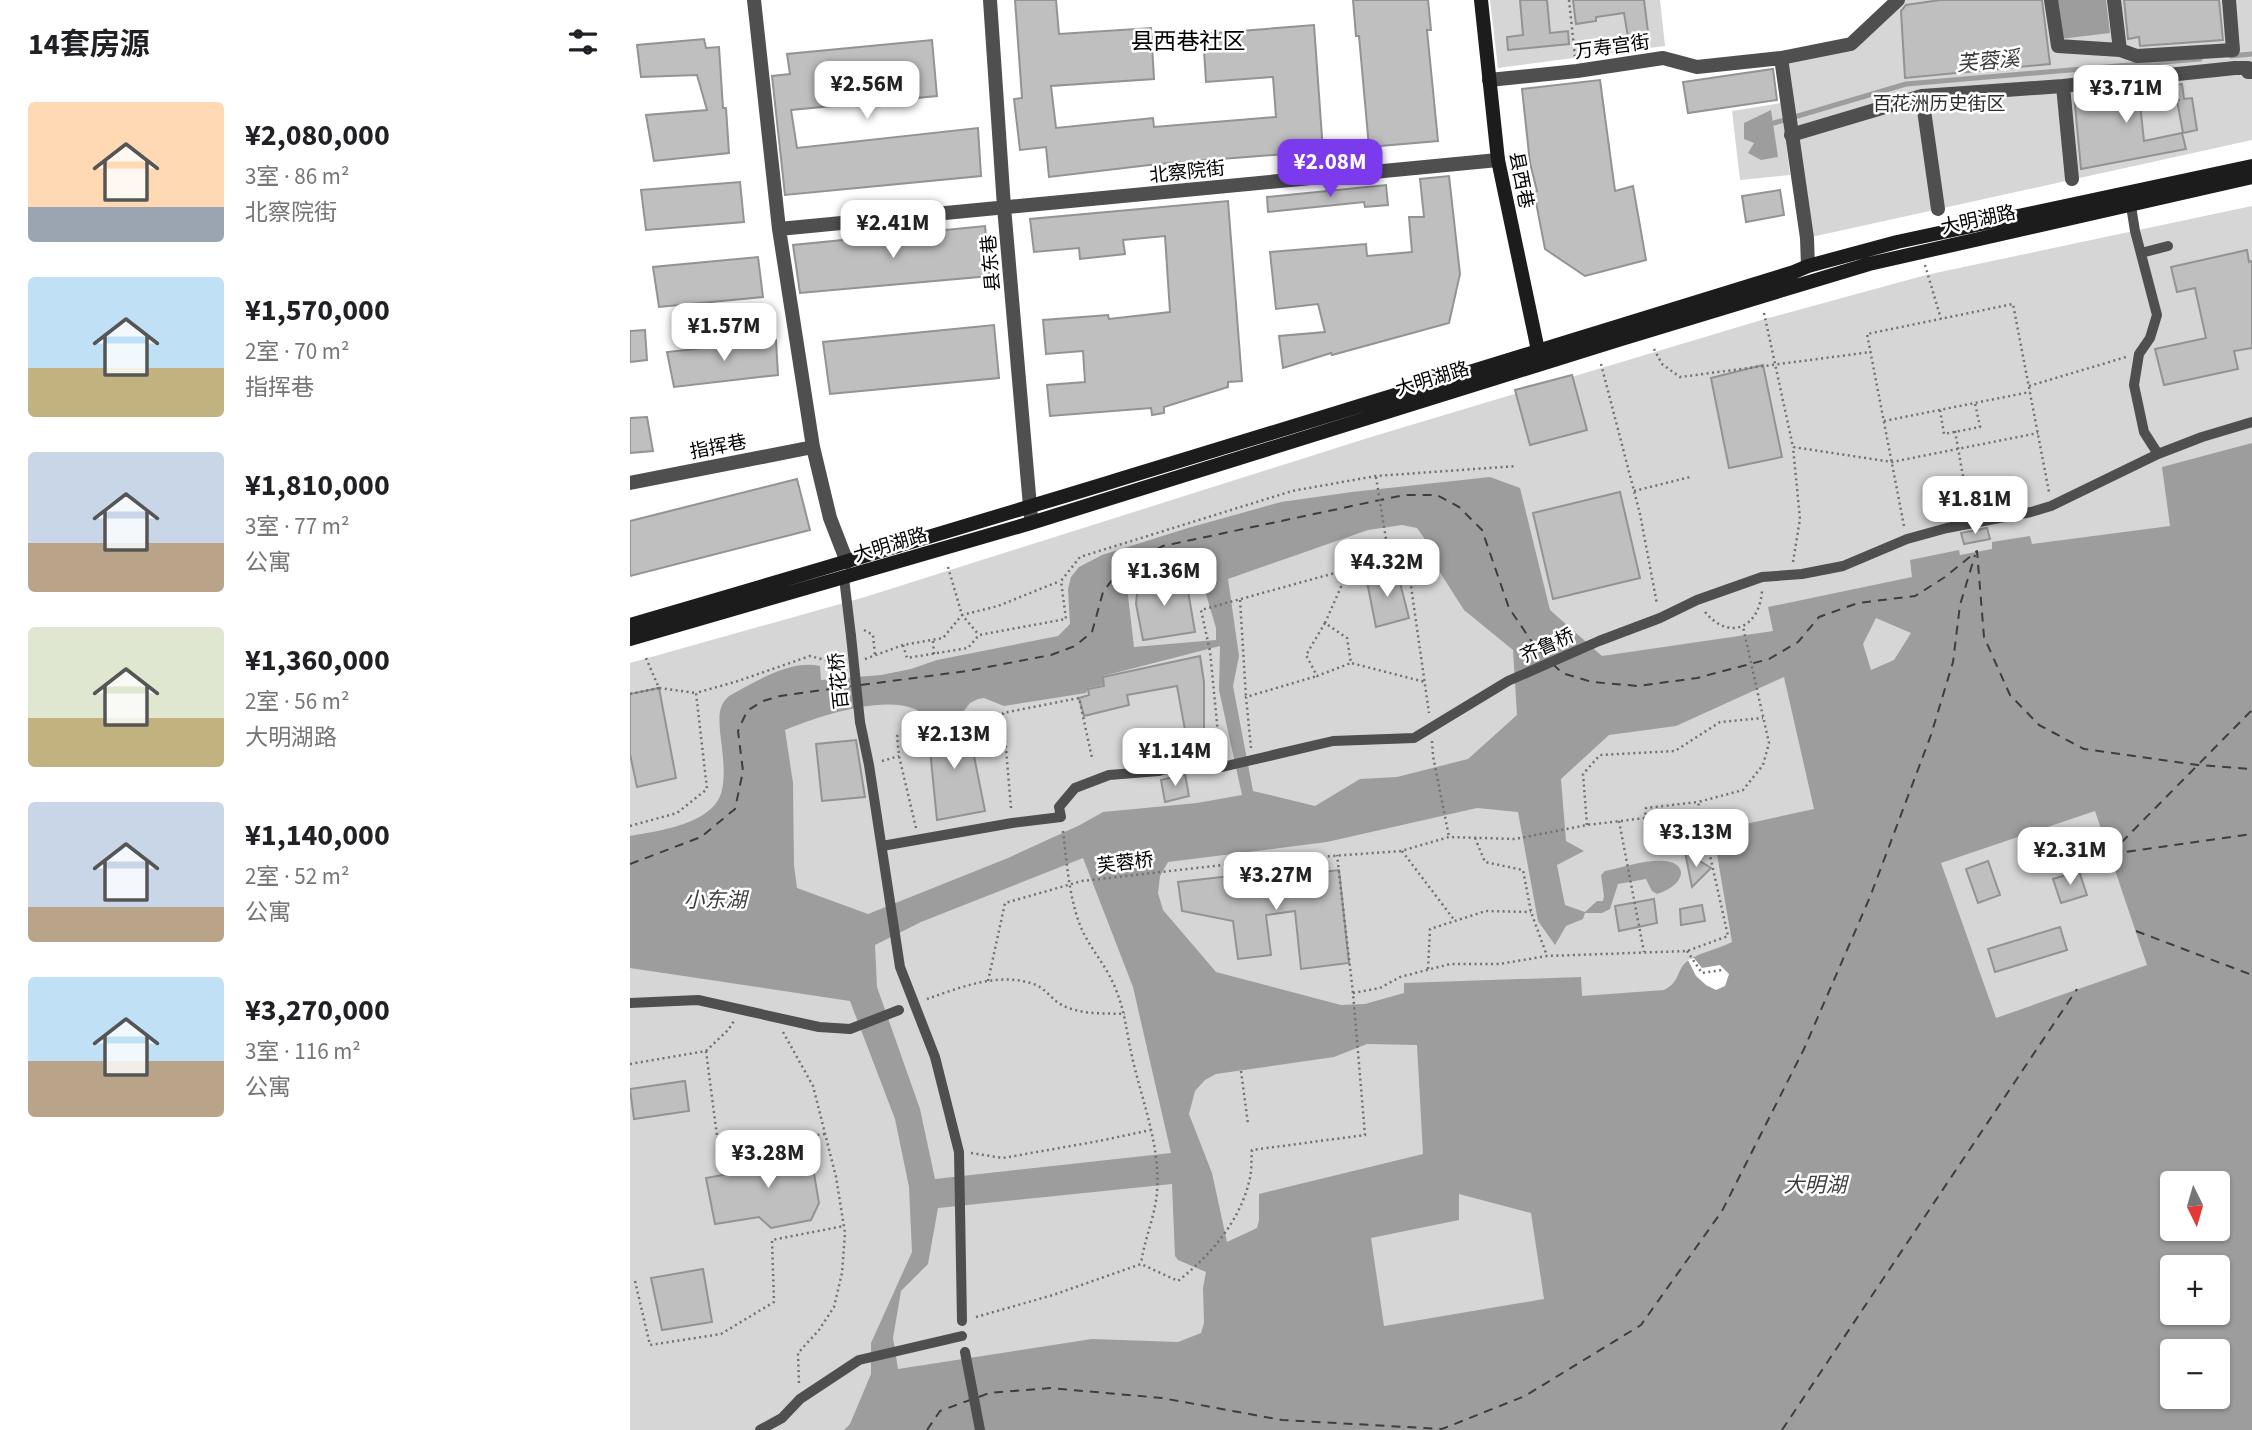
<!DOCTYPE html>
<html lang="zh">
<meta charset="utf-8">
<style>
:root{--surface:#fff;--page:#f6f6f6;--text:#202124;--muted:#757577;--accent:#7c3aed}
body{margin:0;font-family:"Source Sans 3","Noto Sans SC",sans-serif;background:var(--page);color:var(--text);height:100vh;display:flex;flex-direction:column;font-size:26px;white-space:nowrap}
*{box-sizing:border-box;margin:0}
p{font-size:23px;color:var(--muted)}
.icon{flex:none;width:38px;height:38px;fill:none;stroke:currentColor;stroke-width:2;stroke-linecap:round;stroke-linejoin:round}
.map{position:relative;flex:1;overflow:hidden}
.side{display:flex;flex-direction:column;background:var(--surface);width:630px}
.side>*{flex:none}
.needle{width:46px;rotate:175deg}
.controls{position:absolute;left:1530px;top:1171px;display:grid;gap:14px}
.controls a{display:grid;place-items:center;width:70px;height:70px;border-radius:7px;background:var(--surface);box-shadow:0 2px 5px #0004;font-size:35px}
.price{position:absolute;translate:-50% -60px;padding:0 16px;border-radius:14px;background:#fff;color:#222;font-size:23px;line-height:46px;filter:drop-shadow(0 2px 4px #0008)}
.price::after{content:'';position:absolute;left:50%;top:42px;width:21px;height:16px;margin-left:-10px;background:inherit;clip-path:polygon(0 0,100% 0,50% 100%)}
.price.on{background:var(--accent);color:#fff}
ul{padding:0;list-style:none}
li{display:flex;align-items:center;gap:21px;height:175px;padding:0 28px}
li span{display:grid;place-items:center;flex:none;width:196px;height:140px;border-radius:7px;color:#555}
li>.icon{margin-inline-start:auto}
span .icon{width:84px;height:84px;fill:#fffc;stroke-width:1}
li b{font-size:30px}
h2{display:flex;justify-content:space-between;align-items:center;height:84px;padding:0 28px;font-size:30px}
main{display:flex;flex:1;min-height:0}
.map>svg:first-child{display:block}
.green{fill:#d6d6d6;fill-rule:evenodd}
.water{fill:#9d9d9d;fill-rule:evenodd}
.pier{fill:#fff}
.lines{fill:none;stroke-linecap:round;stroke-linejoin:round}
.stream{stroke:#9d9d9d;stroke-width:5}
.ferry{stroke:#3e3e3e;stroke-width:2;stroke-dasharray:9 7;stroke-linecap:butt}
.building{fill:#bfbfbf;stroke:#939393;stroke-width:2}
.path{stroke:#717171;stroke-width:2.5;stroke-dasharray:2 3.5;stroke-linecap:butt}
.service{stroke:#4f4f4f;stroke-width:10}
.pedestrian{stroke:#4f4f4f;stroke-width:14}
.minor{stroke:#4f4f4f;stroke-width:14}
.secondary{stroke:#1c1c1c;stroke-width:14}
.service-bridge{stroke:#4f4f4f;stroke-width:10}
.labels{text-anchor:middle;stroke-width:5;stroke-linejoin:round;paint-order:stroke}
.street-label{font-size:19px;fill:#000;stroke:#fff}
.park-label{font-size:19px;fill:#2d2d2d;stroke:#fff}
.water-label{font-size:21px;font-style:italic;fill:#3e3e3e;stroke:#fff}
.quarter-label{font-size:23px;fill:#000;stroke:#fff}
</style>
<main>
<section class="side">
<h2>14套房源<svg class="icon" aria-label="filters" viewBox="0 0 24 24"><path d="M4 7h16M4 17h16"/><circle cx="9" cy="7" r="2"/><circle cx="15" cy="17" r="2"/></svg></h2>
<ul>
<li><span style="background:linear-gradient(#ffd9b3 75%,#9aa5b1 0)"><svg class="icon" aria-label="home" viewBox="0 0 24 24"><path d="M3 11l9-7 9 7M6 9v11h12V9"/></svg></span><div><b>¥2,080,000</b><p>3室 · 86 m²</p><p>北察院街</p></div></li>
<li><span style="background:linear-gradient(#bfe0f5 65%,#c2b280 0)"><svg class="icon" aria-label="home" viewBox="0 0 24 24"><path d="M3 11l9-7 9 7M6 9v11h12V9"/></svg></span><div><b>¥1,570,000</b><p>2室 · 70 m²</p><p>指挥巷</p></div></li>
<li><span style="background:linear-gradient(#c9d6e8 65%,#b9a48a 0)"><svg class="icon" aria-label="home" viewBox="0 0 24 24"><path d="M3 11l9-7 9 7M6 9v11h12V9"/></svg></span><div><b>¥1,810,000</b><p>3室 · 77 m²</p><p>公寓</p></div></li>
<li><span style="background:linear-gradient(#dfe7d0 65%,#c2b280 0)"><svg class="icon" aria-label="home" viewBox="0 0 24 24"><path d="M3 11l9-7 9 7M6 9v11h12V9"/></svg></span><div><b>¥1,360,000</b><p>2室 · 56 m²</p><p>大明湖路</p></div></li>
<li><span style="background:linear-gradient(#c9d6e8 75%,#b9a48a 0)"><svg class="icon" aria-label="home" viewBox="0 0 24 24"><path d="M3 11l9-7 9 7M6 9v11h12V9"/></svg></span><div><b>¥1,140,000</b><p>2室 · 52 m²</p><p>公寓</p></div></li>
<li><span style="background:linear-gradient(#bfe0f5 60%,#b9a48a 0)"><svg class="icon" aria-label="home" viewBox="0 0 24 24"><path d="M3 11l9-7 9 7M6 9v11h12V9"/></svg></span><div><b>¥3,270,000</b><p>3室 · 116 m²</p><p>公寓</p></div></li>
</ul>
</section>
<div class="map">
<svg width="1622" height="1430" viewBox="0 0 1622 1430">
<rect width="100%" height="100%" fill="#fff"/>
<path class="green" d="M860,0H1030L1035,46L868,68Z
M1268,0H1622V140L1177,238L1151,58L1221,44Z
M1151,103L1160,175L1110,180L1102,111Z
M1622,206V1430H0V663L235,597L741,437L1135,319L1296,275ZM1542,1183H1587V1228H1542ZM1542,1267H1587V1312H1542ZM1542,1351H1587V1396H1542Z"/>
<path class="water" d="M1426,0H1476L1480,33L1430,39Z
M1141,110L1148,157L1131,160L1118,153L1124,143L1114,139V123Z
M1622,443V1430H214L220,1424L241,1374V1343L282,1252L279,1187L265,1119L220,1001L0,968V836C28,831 85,824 92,790C96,771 92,750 90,731C89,716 88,706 99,696C125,682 160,659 190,666L191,680L251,675L281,669L307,660L428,636L440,624L438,589L441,577L449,567L472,555L558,528L651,502L722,492L860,477L890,488L920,610L972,656L1143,631L1138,607L1282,577L1280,560L1329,550L1330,555L1362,549V542L1400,536L1402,544L1540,526L1532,467ZM772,525L787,528L799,545L809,571L834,610L883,650L887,715L838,759L767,777L730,779L685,806L623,791L603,686L609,656L598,579L738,530ZM555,564L573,584L586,628V640L504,647L497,587L507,573ZM1246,618L1281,633L1264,660L1241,670L1233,644ZM590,646L589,690L612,795L567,803L473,812L450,825L378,858L238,914L167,888L164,865L163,783L155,730C186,717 251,695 285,709C291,712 297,719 303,722L329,717L340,703L348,699L354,698L374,706L456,693L458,688L473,685V676ZM1154,677L1184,809L1083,831L1102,942C1088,949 1071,952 1059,960C1045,969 1052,981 1034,990L952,996L951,977L774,983V993L735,1004L711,1005L586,972L533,910L528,893L530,876L538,862L697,842L847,808L888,812L908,921L925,945L936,926L953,919L955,913H972L980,909L988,884L1016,879L1022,891L1027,894C1060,883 1059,858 1024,861C1008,862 991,868 975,871L971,875L974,896L973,901H967L955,912L935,905L927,865L954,851L936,841L931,779L979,735L1046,726ZM1465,811L1517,965L1366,1018L1311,863ZM453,858L503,987L541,1153L305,1179L290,1109L247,987L245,945L291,922ZM737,1044L787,1045L793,1154L629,1194V1220L627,1228L597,1242L582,1173L559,1114L565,1091L575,1080L586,1074L704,1057ZM1542,1183H1587V1228H1542ZM542,1184L545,1256L548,1260L576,1272L573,1288L574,1323L571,1333L548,1342L462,1339L268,1369L263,1338L271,1291L298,1264L308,1208ZM829,1194L901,1213L914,1299L754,1326L741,1238L829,1220ZM1542,1267H1587V1312H1542ZM1542,1351H1587V1396H1542Z"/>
<path class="pier" d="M1064,958L1072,968L1090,965L1099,974L1095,986L1086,990L1076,985L1066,976L1058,960Z"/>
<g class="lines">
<path class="stream" d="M1601,56L1622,54
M1144,123L1276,84L1570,59"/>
<path class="ferry" d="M923,664L932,673L962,682L1008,686L1067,678L1139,659L1168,642L1189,617L1228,603L1285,596L1315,577L1347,551L1354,637L1380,695L1409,725L1454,749L1568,765L1622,769
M231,685L337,671L421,655L445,646L462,632L473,592L492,567L533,546L774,495H807L829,507L852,530L879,608L904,645L919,660
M1480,854L1622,710
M1481,854L1622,834
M0,864L71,837L105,809L113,771L108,731L117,711L133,701L150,696L222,686
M1506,931L1622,975
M349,1397L359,1393L420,1388L532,1398L652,1420L812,1429L895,1396L1011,1325L1092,1211L1174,1049L1240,897L1301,735L1323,662L1330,605L1345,555
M297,1430L310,1411L340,1400
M1152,1430L1447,989"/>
</g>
<path class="building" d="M385,0H426L429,34L521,28L524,79L421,86L426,128L523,118L524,127L646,117L643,77L576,82L573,34L684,25L693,151L528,164L419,177L416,147L390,150L384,99L392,98Z
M723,0H798L801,30H797L808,141L739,147L729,36H726Z
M890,0H917L920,33L938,31L939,44L878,50L877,37L893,35Z
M943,0H1014L1019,40L999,43L994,13L966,17V21L946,24Z
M1310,0H1412L1420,64L1275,78L1271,11L1276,5Z
M1494,0H1589L1593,40L1510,46L1509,37L1498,39Z
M74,39L76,48L89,47L93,108H96L99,153L24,161L16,115L77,110L67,75L11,77L7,45Z
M302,40L307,96L161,110L167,148L348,128L351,176L155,195L142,76L160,74L157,54Z
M1143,69L1147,100L1058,113L1053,82Z
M970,80L985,191L1003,186L1016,260L955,276L915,249L904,192L907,191L900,163L892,89Z
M1552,84L1554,99L1562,98L1567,130L1553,133L1547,100H1550L1510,104L1514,141L1552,133L1556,149L1451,169L1444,95Z
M819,176L830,274L819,323L702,355L701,353L653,368L649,336L695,332L688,304L646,309L640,252L736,244L737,256L782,252L779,217H794L790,179Z
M110,182L114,222L16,230L11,190Z
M756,185L758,205L735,207L734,202L638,212L637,197Z
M1150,190L1154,215L1116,222L1112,196Z
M598,201L612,381L598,382V387L534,407V413L522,415L521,408L420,416L417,385L455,382L453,351L416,354L413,320L478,315L479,319L540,312L535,236L493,240L495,254L450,259L449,248L404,252L400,219Z
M355,226L360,276L170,293L163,245Z
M1617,250L1619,262L1622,261V348L1604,351L1608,369L1534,385L1525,349L1576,338L1565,288L1547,292L1541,267Z
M128,257L133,297L29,307L23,267Z
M364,325L369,378L200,394L193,342Z
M15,330L17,360L0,362V331Z
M146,340L148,375L44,387L37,352Z
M1133,365L1152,457L1099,468L1081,378Z
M942,375L957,430L900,445L885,390Z
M17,417L23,451L0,453V418Z
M167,479L180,530L0,576V521Z
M990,492L1010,578L923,599L903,513Z
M1357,528L1360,539L1334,544L1331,533Z
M767,571L779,618L746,627L736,577Z
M538,575L557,585L565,632L513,640L506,604L508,584Z
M570,656L574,682V737L557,741L547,686L497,695L499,705L454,716L449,698L459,695L458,689L474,686L473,677Z
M29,688L46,778L7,787L0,754V694Z
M337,721L355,811L307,820L298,730L302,726Z
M226,740L235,797L192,801L186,744Z
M555,774L559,796L535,802L531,780Z
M1055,852L1081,868L1062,887Z
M1358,861L1370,895L1348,903L1336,869Z
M709,870L719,963L671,969L665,911L636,915L641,955L608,959L603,921L552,911L548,882L618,874L619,881Z
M1449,871L1457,895L1431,903L1423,879Z
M1024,899L1027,923L989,931L985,906Z
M1072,905L1075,921L1051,925L1050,909Z
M1430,927L1437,950L1365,972L1358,949Z
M55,1081L59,1111L4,1119L0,1089Z
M170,1145L181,1156L189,1203L181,1220L141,1228L129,1217L85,1224L76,1178L121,1170L128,1154Z
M73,1269L82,1322L32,1330L21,1278Z"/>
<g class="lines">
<path class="path" d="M939,0L945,57
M1295,265L1311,319
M1134,313L1163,447L1262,462L1408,433
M1024,349L1032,364L1050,377L1241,352
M971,364L1010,514L1027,604
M1399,386L1496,357
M1310,410L1314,434L1350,427L1345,403
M1254,421L1400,392
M1325,431L1334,482
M746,477L759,558L779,572L799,713
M1004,491L1060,477
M1314,514L1310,486L1358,478L1363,505
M1274,526L1237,334L1383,304L1419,492
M1163,562L1170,519L1163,447
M318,567L332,615L368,606L430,581
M718,571L695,623L717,638L721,663L795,682
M610,600L616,697
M1075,612C1100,642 1130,627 1132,590
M695,623L676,655L687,676L721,663
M234,630L243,635L245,656
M303,641L304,655
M273,645L277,658L338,648L349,635L436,619L431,581L450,557L662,491L746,476L887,466
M16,658L29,688L66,693
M235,659L273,645L313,638L332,615L349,635
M0,694L29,688
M802,741L803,756L819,837
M621,748L616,697L687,676
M590,754L580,651L571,610L759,558
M252,761L269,756
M381,808L373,713L449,698L462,758
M989,821L1014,952
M957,825L953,774L970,755L1045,751L1090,722L1133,718
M0,826L47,813L77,789L66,693L108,681L180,656L199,661L211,660
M286,828L269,756L267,736L298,730L302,726L373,713
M433,831C437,863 439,900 452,930C462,951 478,968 486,990C494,1009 496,1027 500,1047C509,1094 531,1143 527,1192C525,1217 514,1240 511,1264
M845,838L855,862L893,870L901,912L917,956
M772,851L825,921
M1057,951L1072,973L1092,970
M798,969L800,929L856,911L901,912
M358,981L375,903L452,881L619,862L771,851L819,837L885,839L957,825L1015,818L1016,808L1068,802
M723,993L750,988L770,977L820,964H869L917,956L1057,951L1098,936L1068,802L1113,790L1133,765L1139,743L1113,627
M297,999C331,987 371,971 406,985C416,989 422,1000 432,1005C451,1015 474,1013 495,1014
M153,1032L183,1086L206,1177L215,1233L212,1273L204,1307L189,1330L168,1353L169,1385
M76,1051L87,1136L125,1132L126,1144L195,1134
M0,1064L76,1051L98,1030L104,1021
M611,1071L618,1124
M341,1153L373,1158L469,1141L521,1130
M5,1281L20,1345L91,1334L144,1302L142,1240L214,1226
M346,1317L423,1295L511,1264L548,1281C581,1255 611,1220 620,1178C622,1169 621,1159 622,1150L735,1135L723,993L707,855"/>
<path class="service" d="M1501,206L1505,231L1527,315L1520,338L1509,354L1504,385L1514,432L1528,454
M1511,253L1538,246
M214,578L221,636
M230,722L239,765L270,967L305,1057L329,1152L332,1321
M252,846L382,823L431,817L429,807L445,788L479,775L529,771L552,764L592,767L703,741L784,738L878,681L969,641L1030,618L1067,600L1132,577L1172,574L1213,566L1277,539L1317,528L1401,512L1421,506L1528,454L1572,437L1622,422
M0,1003L68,1000L189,1027L220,1029L269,1010
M335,1352L350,1430
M130,1430L152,1418L170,1399L229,1360L332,1336"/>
<path class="pedestrian" d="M1421,0L1428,46L1490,50L1507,56L1603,50L1599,0
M1484,0L1490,50
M1433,86L1442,179
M1292,96L1308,209
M1161,135L1292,96L1433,86L1605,68H1618V72H1622"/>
<path class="minor" d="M124,0L149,229L183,447L200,518L217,562
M360,0L374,207L401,518
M1151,58L1177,238L1178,266
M859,80L947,71L1033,58L1067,67L1151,58L1221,44L1268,0
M149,229L868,160
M0,483L183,447"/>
<path class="secondary" d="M851,0L868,160L910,360
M0,625C390,512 777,391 1164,272L1178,266L1267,242L1622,166
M0,639L401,523L988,340L1239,264L1622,177"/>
<path class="service-bridge" d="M221,636L230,722"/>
</g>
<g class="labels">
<g class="street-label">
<text transform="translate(982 46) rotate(-8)" y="7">万寿宫街</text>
<text transform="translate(557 171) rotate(-6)" y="7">北察院街</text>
<text transform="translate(892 180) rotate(79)" y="7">县西巷</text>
<text transform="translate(1348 219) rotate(-12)" y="7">大明湖路</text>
<text transform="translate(360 263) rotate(-95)" y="7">县东巷</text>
<text transform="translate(802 378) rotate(-17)" y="7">大明湖路</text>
<text transform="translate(88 446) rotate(-11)" y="7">指挥巷</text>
<text transform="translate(260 544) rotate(-17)" y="7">大明湖路</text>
<text transform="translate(917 645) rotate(-24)" y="7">齐鲁桥</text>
<text transform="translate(208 681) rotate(-96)" y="7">百花桥</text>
<text transform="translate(495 862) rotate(-7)" y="7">芙蓉桥</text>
</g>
<g class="park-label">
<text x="1309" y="110">百花洲历史街区</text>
</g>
<g class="water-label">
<text transform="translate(1358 61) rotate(-5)" y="7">芙蓉溪</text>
<text x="85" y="907">小东湖</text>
<text x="1185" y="1192">大明湖</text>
</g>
<g class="quarter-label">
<text x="558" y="49">县西巷社区</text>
</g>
</g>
</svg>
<div class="controls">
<a><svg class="needle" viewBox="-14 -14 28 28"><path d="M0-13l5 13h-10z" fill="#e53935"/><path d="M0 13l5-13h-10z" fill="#757577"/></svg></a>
<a>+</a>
<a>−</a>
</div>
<b class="price" style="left:237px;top:121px">¥2.56M</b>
<b class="price" style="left:1496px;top:125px">¥3.71M</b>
<b class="price on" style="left:700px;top:199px">¥2.08M</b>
<b class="price" style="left:263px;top:260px">¥2.41M</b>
<b class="price" style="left:94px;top:363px">¥1.57M</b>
<b class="price" style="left:1345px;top:536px">¥1.81M</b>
<b class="price" style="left:757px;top:599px">¥4.32M</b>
<b class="price" style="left:534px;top:608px">¥1.36M</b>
<b class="price" style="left:324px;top:771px">¥2.13M</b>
<b class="price" style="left:545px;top:788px">¥1.14M</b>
<b class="price" style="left:1066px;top:869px">¥3.13M</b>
<b class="price" style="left:1440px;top:887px">¥2.31M</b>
<b class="price" style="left:646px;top:912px">¥3.27M</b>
<b class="price" style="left:138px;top:1190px">¥3.28M</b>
</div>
</main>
